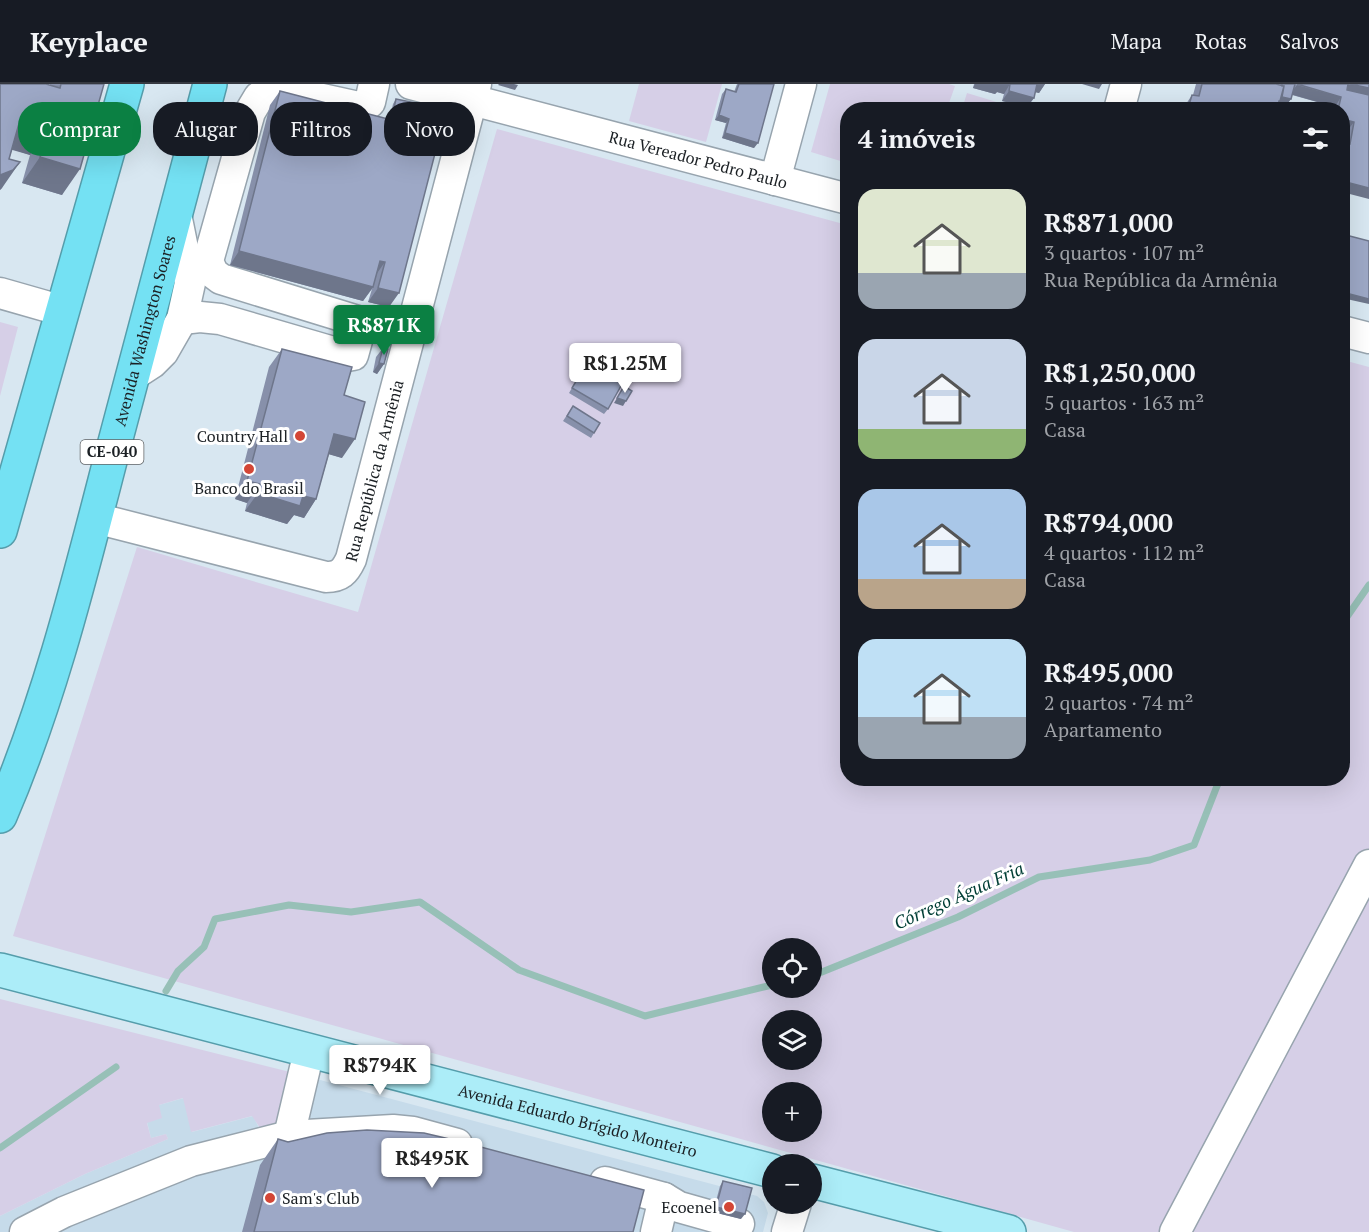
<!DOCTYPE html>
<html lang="pt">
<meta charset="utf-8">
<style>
:root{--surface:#171b24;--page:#20242c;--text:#f1f3f6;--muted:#9ea1a6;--line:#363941;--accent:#0b8043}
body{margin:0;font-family:"PT Serif",serif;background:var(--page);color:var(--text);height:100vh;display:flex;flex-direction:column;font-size:22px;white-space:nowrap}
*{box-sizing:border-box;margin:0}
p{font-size:20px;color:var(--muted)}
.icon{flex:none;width:33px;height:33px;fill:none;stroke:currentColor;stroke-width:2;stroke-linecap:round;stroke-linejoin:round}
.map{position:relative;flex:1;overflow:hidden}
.details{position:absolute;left:840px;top:18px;width:510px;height:684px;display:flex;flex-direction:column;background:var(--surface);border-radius:24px;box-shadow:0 6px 24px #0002}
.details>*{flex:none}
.guide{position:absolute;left:18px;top:18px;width:570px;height:54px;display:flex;gap:12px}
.tools{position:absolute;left:762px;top:854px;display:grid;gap:12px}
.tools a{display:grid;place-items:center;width:60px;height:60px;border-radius:50%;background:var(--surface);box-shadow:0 6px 24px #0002;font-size:30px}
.price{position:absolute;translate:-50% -51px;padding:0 14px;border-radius:6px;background:#fff;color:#222;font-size:20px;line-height:39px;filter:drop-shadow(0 2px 3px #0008)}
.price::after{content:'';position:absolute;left:50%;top:36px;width:18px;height:14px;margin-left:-9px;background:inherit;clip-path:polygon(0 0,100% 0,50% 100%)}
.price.active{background:var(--accent);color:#fff}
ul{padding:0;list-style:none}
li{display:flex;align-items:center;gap:18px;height:150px;padding:0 18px}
li span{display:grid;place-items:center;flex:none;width:168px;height:120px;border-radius:18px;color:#555}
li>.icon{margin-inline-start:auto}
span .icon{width:72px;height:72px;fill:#fffc;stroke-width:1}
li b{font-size:26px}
h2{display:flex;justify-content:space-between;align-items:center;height:72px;padding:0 18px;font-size:26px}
.tag{padding:0 21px;border-radius:24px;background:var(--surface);box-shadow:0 6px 24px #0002;font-size:21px;line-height:54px}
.tag.active{background:var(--accent);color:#fff}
header{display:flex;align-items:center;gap:36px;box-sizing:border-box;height:84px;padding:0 30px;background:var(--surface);border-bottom:2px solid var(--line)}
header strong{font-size:28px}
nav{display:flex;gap:33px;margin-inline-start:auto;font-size:21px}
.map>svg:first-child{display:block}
.built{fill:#c6dbea}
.green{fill:#d6cfe7;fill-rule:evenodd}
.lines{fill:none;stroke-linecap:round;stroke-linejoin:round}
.stream{stroke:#97c0b7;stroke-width:7}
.minor-casing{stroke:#97a4ae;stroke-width:33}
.major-casing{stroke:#559dab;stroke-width:36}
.highway-casing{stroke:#559dab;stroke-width:36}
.minor{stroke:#fff;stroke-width:30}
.major{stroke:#acedf8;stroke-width:33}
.highway{stroke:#74e1f3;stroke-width:33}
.wall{fill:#8790aa}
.shaded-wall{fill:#6e768b}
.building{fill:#9da8c6;stroke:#6e768b;stroke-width:1.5}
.poi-dot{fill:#d34636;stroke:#fff;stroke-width:2}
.labels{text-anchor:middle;stroke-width:6;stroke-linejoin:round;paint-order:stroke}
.shield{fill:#fff;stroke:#5f6366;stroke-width:1.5}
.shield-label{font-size:15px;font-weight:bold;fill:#1b2024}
.street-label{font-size:16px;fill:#1b2024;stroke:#fff}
.poi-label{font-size:16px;fill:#1b2024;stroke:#fff;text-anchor:end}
.water-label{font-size:18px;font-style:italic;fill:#003e35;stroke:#fff}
</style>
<header>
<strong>Keyplace</strong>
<nav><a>Mapa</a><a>Rotas</a><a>Salvos</a></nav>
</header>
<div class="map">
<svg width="1369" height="1148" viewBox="0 0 1369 1148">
<rect width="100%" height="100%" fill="#d8e7f1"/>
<path class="built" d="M290,988L757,1112L764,1118L768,1129L763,1148H0V1132L85,1090L168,1055L166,1050L151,1054L147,1038L159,1021L184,1014L192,1048L253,1032L260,1046L278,1038L281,1018Z"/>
<path class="green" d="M639,0H722L706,58L629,37Z
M830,0H949L955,2L947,25L848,26L847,79L811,68Z
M967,9L1020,25H962Z
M497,45L847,141L848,694H1342L1343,276L1369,283V1148H1074L13,852L137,463L358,528ZM772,864H812V903H772ZM772,936H812V975H772ZM772,1008H812V1047H772Z
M0,238L18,243L0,312Z
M0,915L290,988L281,1018L278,1038L262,1047L252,1032L191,1048L183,1014L159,1021L162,1034L147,1039L151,1054L166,1050L168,1055L85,1090L0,1132Z"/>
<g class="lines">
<path class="stream" d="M1342,540L1369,501
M812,892L958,833L1039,793L1150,776L1194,761L1217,702L1221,694
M166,907L178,887L204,863L215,835L289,821L351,828L420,818L519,886L645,932L772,901
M0,1064L116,983"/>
<g class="minor-casing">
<g id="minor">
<path id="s1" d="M411,0L848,115"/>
<path d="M1119,26L1126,0"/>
<path d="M775,96L801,0"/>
<path d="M0,209L63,227"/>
<path d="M182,235L200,233L220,235L347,272L353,271L361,242V238L221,195L213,189L208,177L250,28L259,13L277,5L363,24L370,18L374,0"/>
<path d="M1342,247L1369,254"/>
<path d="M132,292L152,279L163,268L182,235L190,199L176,130"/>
<path id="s2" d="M95,434L326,493C340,493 345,488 351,475L476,0"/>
<path d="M289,1052L309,967"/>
<path d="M605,1098L664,1114L679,1123L739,1140"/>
<path d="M25,1148L64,1128L191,1077L289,1052L393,1046L413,1048L457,1060"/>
<path d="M656,1148L664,1114"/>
<path d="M787,1148L796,1119"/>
<path d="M1175,1148L1369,781"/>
</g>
</g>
<g class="major-casing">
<g id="major">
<path id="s3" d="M0,886L772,1087"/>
<path d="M812,1097L1009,1148"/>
</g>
</g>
<g class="highway-casing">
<g id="highway">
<path d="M0,447L127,0"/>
<path id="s4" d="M0,732C49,618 79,497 110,377C143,251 177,126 210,0"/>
</g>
</g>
<use href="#minor" class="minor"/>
<use href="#major" class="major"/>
<use href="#highway" class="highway"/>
</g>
<path class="wall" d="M0,0L50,1V0H104L62,111L22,99L30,71L12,65L2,104L0,106Z
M737,0H774L754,64L722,54L726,39L715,36L722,10L726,5L734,8Z
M974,0H1045L1039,9L1035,8L1034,14L1027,23L1002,17L1004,10L997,8L995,10L973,4Z
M1196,0H1276L1280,1V0H1369V115L1345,58L1347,47L1342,46V26H1334L1335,23L1292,11L1291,15L1287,20L1280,18L1277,26H1182L1192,11H1193Z
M280,7L413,47L389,223L368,218L372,205L363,217L230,181L270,21Z
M396,15L412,33L409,38L390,33L393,20Z
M383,264L384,280L377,290L373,288L376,273Z
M282,265L344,311L342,374L329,370L316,415L304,434L294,431L287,440L245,427L247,419L235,415L269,283Z
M591,272L608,325L604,330L569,309Z
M573,322L600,339L591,354L563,337Z
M278,1055L633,1148H242L260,1081Z
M723,1097L741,1135L713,1128L720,1102Z"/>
<path class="shaded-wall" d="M499,0H514L518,1L515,6L498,1Z
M975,0H1010L1004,10L997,8L995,10L973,4Z
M1036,0H1045L1039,9L1031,7Z
M1082,0H1102L1099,5Z
M1348,0L1369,4V15L1342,9Z
M1297,1L1341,13L1335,23L1290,10Z
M1009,7L1034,14L1027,23L1002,17Z
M1279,12L1291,15L1287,20L1280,18L1274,26Z
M1189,21L1206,26H1186Z
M393,28L412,33L409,38L390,33Z
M719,31L729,35L726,39L715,36Z
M1342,35L1354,38L1347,47L1342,46Z
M20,36L49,44L30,71L2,63Z
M725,49L758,59L754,64L722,54Z
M40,73L80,85L62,111L22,99Z
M20,78L2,104L0,106V91Z
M1342,97L1369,104V115L1342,108Z
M239,167L373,203L363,217L230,181Z
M380,177L385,178L375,192Z
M378,204L399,209L389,223L368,218Z
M1342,208L1369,215V220L1342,214Z
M379,279L384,280L377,290L373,288Z
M617,314L626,317L623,322L614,319Z
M334,350L355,355L342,374L321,368Z
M247,397L260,400L247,419L235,415Z
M258,409L303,412L316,415L304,434L294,431L287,440L245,427Z
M716,1123L745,1130L741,1135L713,1128Z"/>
<path class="building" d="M0,0H46L60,4L61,0H104L80,85L40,73L49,44L20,36L9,75L20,78L13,86L0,91Z
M739,0H774L758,59L725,49L729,35L719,31L726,5L736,8Z
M1010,0H1037L1034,14L1009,7Z
M1202,0H1276L1284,2L1280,17H1279L1277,26H1206L1189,21L1192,11L1199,12Z
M1282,0H1295L1291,15L1282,13L1284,2H1282Z
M1297,0H1348L1347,6L1369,11V104L1342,97V57L1350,60L1354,38L1342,35V26H1338L1341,13Z
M1350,0H1369V4Z
M280,7L415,42L413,47L439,54L399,209L378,204L385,178L380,177L373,203L239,167Z
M396,15L416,19L412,33L393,28Z
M1342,150L1369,157V215L1342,208Z
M383,264L388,265L384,280L379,279Z
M282,265L352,283L344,311L365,318L355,355L334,350L316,415L303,412L300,422L258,409L260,400L247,397Z
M591,272L626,293L608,325L572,304Z
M624,302L632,307L626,317L617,314Z
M573,322L600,339L594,349L567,332Z
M367,1046L424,1049L458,1057L644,1106L633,1148H254L278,1055L288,1058L327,1049Z
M723,1097L752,1104L745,1130L716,1123Z"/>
<g class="poi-dot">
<circle cx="300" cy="352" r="6"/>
<circle cx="249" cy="385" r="6"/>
<circle cx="270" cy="1114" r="6"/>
<circle cx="729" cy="1123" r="6"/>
</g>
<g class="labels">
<rect class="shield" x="80.5" y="356" width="63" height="24" rx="4.5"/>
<g class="shield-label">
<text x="112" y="373">CE-040</text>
</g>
<g class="street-label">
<text dy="6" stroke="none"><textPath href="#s1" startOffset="297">Rua Vereador Pedro Paulo</textPath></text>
<text dy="6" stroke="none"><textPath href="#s4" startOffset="507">Avenida Washington Soares</textPath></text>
<text dy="6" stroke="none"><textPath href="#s2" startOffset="363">Rua República da Armênia</textPath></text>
<text dy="6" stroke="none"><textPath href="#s3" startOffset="597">Avenida Eduardo Brígido Monteiro</textPath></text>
</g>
<g class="poi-label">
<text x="288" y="358">Country Hall</text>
<text x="249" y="410" text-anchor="middle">Banco do Brasil</text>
<text x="282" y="1120" text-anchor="start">Sam's Club</text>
<text x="717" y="1129">Ecoenel</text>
</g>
<g class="water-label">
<text transform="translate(959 812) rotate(-24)" y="6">Córrego Água Fria</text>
</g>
</g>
</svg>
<div class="tools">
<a><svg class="icon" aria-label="locate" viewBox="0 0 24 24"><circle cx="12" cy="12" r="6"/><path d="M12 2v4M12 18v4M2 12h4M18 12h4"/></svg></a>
<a><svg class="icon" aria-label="layers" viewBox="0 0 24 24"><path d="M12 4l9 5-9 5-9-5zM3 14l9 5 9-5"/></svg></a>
<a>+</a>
<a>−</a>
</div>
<b class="price active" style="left:384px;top:272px">R$871K</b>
<b class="price" style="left:625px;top:310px">R$1.25M</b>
<b class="price" style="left:380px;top:1012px">R$794K</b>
<b class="price" style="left:432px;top:1105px">R$495K</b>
<div class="guide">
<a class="tag active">Comprar</a>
<a class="tag">Alugar</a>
<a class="tag">Filtros</a>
<a class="tag">Novo</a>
</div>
<section class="details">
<h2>4 imóveis<svg class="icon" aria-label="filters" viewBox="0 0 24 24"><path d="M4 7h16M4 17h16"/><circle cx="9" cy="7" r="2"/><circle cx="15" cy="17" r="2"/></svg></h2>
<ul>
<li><span style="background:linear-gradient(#dfe7d0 70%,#9aa5b1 0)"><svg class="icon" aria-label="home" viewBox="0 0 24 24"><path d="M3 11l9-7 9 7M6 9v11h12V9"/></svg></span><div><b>R$871,000</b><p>3 quartos · 107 m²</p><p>Rua República da Armênia</p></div></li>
<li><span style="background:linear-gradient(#c9d6e8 75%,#8fb573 0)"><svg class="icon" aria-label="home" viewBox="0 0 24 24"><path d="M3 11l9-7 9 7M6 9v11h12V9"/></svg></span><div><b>R$1,250,000</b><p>5 quartos · 163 m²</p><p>Casa</p></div></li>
<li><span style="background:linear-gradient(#a9c7e8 75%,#b9a48a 0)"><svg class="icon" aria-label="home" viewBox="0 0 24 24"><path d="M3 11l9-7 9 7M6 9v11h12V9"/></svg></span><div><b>R$794,000</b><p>4 quartos · 112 m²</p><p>Casa</p></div></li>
<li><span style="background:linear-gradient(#bfe0f5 65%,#9aa5b1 0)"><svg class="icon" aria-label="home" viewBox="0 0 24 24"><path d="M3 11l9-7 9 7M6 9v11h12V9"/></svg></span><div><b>R$495,000</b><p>2 quartos · 74 m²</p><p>Apartamento</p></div></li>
</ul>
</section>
</div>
